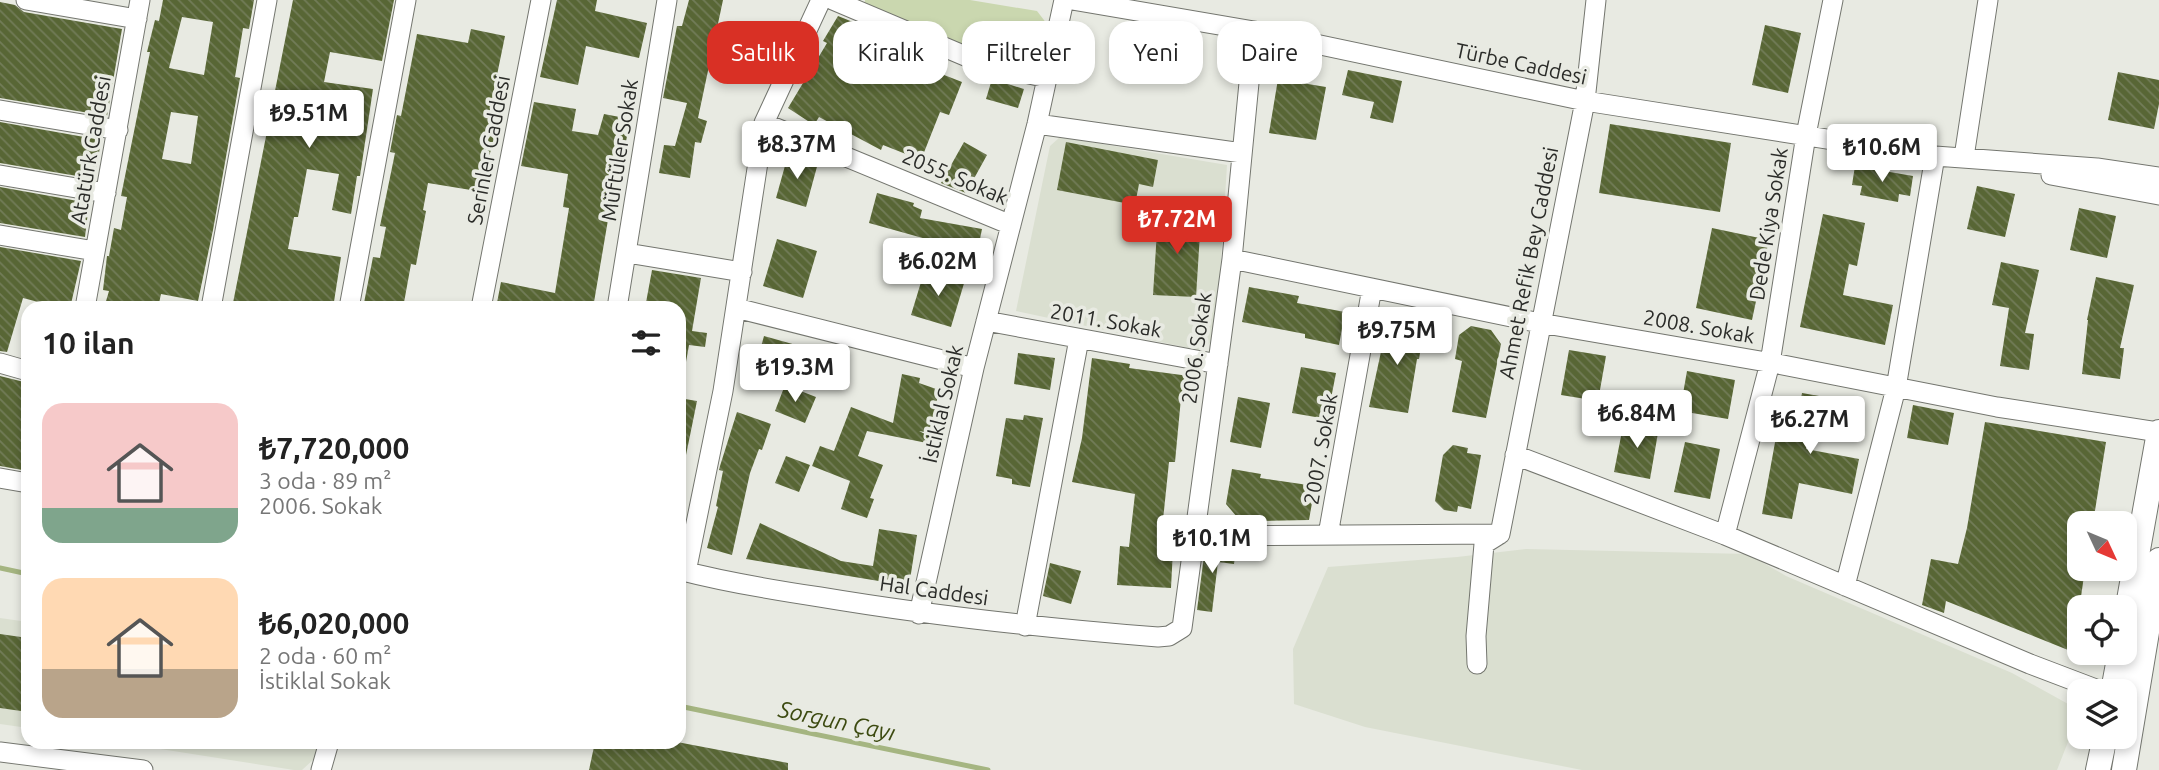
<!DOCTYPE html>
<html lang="tr">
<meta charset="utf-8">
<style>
:root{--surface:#fff;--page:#f2f2f2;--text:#222;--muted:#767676;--accent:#d93025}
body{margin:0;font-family:Ubuntu,sans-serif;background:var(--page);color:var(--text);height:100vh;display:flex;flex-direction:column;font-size:26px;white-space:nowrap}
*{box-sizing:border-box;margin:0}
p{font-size:23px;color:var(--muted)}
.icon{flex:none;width:38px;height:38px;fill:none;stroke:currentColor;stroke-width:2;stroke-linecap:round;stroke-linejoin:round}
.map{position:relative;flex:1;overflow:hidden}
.sheet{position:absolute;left:21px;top:301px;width:665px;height:448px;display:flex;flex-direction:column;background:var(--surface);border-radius:21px;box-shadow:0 4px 10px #0003}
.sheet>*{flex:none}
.guide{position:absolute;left:707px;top:21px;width:665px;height:63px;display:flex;gap:14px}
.needle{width:46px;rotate:134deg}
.buttons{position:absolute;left:2067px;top:511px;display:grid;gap:14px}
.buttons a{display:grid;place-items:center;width:70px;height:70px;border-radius:14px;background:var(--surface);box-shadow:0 4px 10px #0003;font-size:35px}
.price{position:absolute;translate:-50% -60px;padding:0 16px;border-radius:7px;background:#fff;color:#222;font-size:23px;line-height:46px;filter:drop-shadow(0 2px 4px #0008)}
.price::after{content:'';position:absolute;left:50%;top:42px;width:21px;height:16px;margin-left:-10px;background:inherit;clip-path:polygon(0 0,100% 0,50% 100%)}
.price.active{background:var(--accent);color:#fff}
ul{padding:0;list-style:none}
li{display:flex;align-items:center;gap:21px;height:175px;padding:0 21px}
li span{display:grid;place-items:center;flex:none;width:196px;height:140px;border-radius:21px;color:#555}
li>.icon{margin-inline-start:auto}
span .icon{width:84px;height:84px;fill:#fffc;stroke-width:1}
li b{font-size:30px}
h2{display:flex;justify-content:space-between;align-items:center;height:84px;padding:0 21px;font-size:30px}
.pill{padding:0 24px;border-radius:21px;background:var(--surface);box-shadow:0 4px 10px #0003;font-size:24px;line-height:63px}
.pill.active{background:var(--accent);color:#fff}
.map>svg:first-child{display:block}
.built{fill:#dadfd0}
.green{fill:#cad7af}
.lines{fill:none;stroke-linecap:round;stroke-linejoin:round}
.stream{stroke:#a5b581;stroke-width:5}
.building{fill:url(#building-back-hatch);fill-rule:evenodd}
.minor-casing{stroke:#74766f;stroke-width:21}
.major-casing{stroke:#74766f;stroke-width:26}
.minor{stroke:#fff;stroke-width:19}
.major{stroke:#fff;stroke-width:24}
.labels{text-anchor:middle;stroke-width:7;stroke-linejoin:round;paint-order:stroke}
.street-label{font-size:21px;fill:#2b2c29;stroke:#e8eae2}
.water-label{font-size:23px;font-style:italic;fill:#3c4a10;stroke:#e8eae2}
</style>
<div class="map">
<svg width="2159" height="770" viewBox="0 0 2159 770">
<defs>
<pattern id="building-back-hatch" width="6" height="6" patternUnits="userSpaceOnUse" patternTransform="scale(1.75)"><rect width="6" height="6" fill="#586635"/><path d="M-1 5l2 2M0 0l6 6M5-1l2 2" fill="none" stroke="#727c58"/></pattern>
</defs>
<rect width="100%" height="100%" fill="#e8eae2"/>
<path class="built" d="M1060,137L1227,165L1216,340L1198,350L1016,311L1050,146Z
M1526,549L1748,554L1786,576L2012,673L2079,710V714L2057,770H1582L1365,727L1294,704L1293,649L1328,567L1457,557Z
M0,618L28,622V728L0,724Z
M116,742H318L314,759L302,770H294Z"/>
<path class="green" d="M865,0H970L1037,11L1047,24L1037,67L978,53L864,7Z"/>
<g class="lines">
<path class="stream" d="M0,568L28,574
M679,706L988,770"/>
</g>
<path class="building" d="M163,0H254L249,29L243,28L235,77L240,78L213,230L198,301L161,294L158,308H104L109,291L103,290L107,256H109L114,228L121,230L127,197L121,196L150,52H147L155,20L159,21ZM182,17L213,22L204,75L169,68ZM171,112L198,116L191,164L162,159Z
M293,0H394L382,61L330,52L324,82L373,89L360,176H357L351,214L332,210L339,174L307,169L298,217H294L288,249L341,257L333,308H232Z
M557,0H597L595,11L647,23L639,58L586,46L578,85L540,77Z
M689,0H723L698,118L707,121L701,143L695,142L690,178L659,173L664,145L675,146L687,103L663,98L677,26H682Z
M0,2L15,5L24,12L122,29L107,116L0,98Z
M838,16L868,28L866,32L915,54L911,62L962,82L949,115L940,112L921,160L883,145L881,150L819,117L814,125L788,108L827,43L823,41Z
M1765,25L1801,33L1788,93L1752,85Z
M471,29L505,36L488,119L499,122L488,160L482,158L477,191L428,183L423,210L426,211L416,265L411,264L403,308H363L373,257L380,258L386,227L380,226L395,153L390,152L397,115L401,116L417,34L468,43Z
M1348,70L1402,81L1393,123L1370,118L1374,102L1342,95Z
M2118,72L2159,80V104L2154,129L2108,120Z
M992,79L1024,89L1018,108L986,99Z
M1278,79L1326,87L1316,140L1269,133Z
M534,102L576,109L572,131L598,135L604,114L630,119L613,215L609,214L593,308H496L501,282L555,293L569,208L563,207L568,174L521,166Z
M0,122L101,140L95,179L0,163Z
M1610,124L1731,143L1720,212L1599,193Z
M964,142L987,155L966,193L941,183Z
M1066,142L1158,160L1153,187L1139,184L1135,205L1057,190Z
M788,155L818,163L806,207L776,198Z
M1855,166L1913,176L1910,196L1899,194L1898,202L1860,195L1862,186L1852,185Z
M1977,186L2015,194L2005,237L1967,229Z
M0,187L89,203L85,237L0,223Z
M877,193L914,203L913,206L922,210L920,218L982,229L978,249L937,242L869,223Z
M2079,208L2116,216L2107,258L2070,250Z
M1823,214L1865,223L1857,266L1849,264L1843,295L1893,305L1885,345L1800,327Z
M1158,215L1201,217L1196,297L1153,295Z
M1712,228L1769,240L1752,320L1696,308Z
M777,239L817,251L803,298L763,286Z
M0,247L81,261L70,308H61L23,298L7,352L0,351Z
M2001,262L2039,270L2025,333L2034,334L2029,370L2000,366L2009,308L1992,305Z
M925,269L965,280L951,327L911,315Z
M652,270L701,278L692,331L707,333L705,347L689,345L686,362H679V308H645Z
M2096,277L2134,285L2120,348H2124L2120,379L2082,374L2088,320H2087Z
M1249,287L1299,296L1297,303L1345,312L1339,345L1305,338V334L1242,322Z
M1382,321L1424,329L1419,359H1417L1408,413L1369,407L1384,338L1380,333Z
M1471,326L1491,330L1501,344L1486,418L1452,412L1462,361L1455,359L1459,335Z
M764,336L796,345L790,370L757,361Z
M1569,350L1606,356L1598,401L1561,395Z
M1018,353L1055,358L1050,390L1014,384Z
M1092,358L1130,364L1129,368L1189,376L1186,399L1181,398L1175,462H1169L1160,549H1173L1171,588L1117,585L1120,546L1129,547L1135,494L1072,482L1082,438Z
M1301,367L1336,373L1327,419L1292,413Z
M1687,371L1735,380L1728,419L1680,411Z
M902,374L920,378L919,383L939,390L930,433L919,431L929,436L927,443L867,431L858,456L883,465L870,498L874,499L867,518L841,509L850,481L812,466L820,446L834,451L851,407L893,423Z
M0,376L28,383V471L0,466Z
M785,385L816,397L805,423L775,411Z
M1802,393L1859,403L1854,431L1811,424L1806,449L1859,459L1852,494L1799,483L1792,519L1762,514L1776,437L1793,440Z
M1238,397L1270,403L1261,448L1230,442Z
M679,398L697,401L685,460L679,459Z
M1913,405L1954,413L1948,445L1907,438Z
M737,412L771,424L762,450L759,449L750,473L732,555L707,548L718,507L716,506L723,471L719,470L720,466Z
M1024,415L1043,418L1030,487L1012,484V479L996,476L1006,418L1023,420Z
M1624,421L1659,427L1650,479L1614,472Z
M1985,422L2106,442L2093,523H2079V569H2085L2073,652L1946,601L1944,613L1922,605L1931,559L1958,564L1967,528Z
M1685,442L1720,449L1710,499L1674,492Z
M1453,445L1468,448L1467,453L1481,455L1471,509L1458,506L1457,512L1444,510L1435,501L1443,455Z
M786,456L810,465L799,492L775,483Z
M1232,469L1261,474L1260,478L1315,486L1309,520L1263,521L1237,517L1226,504Z
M760,523L841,561L873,566L879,529L917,535L909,586L746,559Z
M1205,548H1236L1234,564L1218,562L1212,612L1197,610Z
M1050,563L1081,571L1071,604L1043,596Z
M0,634L28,638V712L0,708Z
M595,742H677L788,763V770H589Z"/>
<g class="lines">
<g class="minor-casing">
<path id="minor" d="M26,0L137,19
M833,0L984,64L1047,78
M1072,0L1254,31L1585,101L1935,156L2097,168L2159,177
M0,110L118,130
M764,123L1011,225
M1037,124L1242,153
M1964,157L1988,0
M0,175L106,193
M2051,175L2159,195
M0,235L95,251
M627,253L742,272
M1232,259L1540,323L1778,364L1997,407L2159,432
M85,308L140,0
M211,308L267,0
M349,308L406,0
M481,308L541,0
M617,308L667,0
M736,308L974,368
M986,321L1218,364
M0,363L28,371
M1515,455L1725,535L2030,664L2101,691
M0,478L28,483
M1500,534L1585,101L1596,0
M1328,535L1372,288
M1725,535L1770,363L1806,135L1833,0
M1194,536L1500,534
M679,570C725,582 773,590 820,597C933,616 1045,628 1158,637L1169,636L1182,628L1232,259L1254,31
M686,572L723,391L764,123L821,0
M1845,586L1896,388L1935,156
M919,614L974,368L1037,124L1064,0
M1025,626L1079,339
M1477,664L1476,636L1484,544L1500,534
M0,752L143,770
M321,770L329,742"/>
</g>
<g class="major-casing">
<path id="major" d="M2124,628L2159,432
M2113,691L2120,653
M2098,770L2105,737
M2124,770L2159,560"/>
</g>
<use href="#minor" class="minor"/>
<use href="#major" class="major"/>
</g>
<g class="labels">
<g class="street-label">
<text transform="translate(1521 64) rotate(12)" y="7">Türbe Caddesi</text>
<text transform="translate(91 150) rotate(-80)" y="7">Atatürk Caddesi</text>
<text transform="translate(489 150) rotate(-79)" y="7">Serinler Caddesi</text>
<text transform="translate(620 150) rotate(-81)" y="7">Müftüler Sokak</text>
<text transform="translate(955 177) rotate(23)" y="7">2055. Sokak</text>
<text transform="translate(1769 224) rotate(-81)" y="7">Dede Kiya Sokak</text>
<text transform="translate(1529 263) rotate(-79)" y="7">Ahmet Refik Bey Caddesi</text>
<text transform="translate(1106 321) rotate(10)" y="7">2011. Sokak</text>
<text transform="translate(1699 327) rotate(10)" y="7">2008. Sokak</text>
<text transform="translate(1197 348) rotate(-82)" y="7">2006. Sokak</text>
<text transform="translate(943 404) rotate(-77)" y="7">İstiklal Sokak</text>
<text transform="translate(1321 449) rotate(-80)" y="7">2007. Sokak</text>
<text transform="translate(934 591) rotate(8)" y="7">Hal Caddesi</text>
</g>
<g class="water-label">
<text transform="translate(837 721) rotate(12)" y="8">Sorgun Çayı</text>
</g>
</g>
</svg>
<div class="buttons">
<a><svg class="needle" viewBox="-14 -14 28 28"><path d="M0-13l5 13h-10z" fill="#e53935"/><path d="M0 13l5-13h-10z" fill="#767676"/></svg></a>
<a><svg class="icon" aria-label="locate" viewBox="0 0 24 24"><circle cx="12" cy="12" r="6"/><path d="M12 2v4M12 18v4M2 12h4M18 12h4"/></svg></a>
<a><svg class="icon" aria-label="layers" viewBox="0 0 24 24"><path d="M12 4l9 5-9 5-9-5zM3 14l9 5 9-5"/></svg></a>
</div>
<b class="price" style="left:309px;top:150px">₺9.51M</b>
<b class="price" style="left:797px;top:181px">₺8.37M</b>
<b class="price" style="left:1882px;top:184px">₺10.6M</b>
<b class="price active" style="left:1177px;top:256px">₺7.72M</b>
<b class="price" style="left:938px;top:298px">₺6.02M</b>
<b class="price" style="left:1397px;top:367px">₺9.75M</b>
<b class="price" style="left:795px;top:404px">₺19.3M</b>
<b class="price" style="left:1637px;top:450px">₺6.84M</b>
<b class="price" style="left:1810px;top:456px">₺6.27M</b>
<b class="price" style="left:1212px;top:575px">₺10.1M</b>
<div class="guide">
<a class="pill active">Satılık</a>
<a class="pill">Kiralık</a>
<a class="pill">Filtreler</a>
<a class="pill">Yeni</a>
<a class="pill">Daire</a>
</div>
<section class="sheet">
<h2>10 ilan<svg class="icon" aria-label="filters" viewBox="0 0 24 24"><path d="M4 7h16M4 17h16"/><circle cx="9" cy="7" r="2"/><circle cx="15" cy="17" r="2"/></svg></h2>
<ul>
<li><span style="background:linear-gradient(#f6c9c9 75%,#7fa58c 0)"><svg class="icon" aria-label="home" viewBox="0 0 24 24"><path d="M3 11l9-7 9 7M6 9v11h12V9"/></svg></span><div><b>₺7,720,000</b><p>3 oda · 89 m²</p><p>2006. Sokak</p></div></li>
<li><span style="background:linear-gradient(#ffd9b3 65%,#b9a48a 0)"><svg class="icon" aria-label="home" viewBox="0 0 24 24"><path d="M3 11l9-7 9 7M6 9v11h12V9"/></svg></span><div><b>₺6,020,000</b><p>2 oda · 60 m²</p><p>İstiklal Sokak</p></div></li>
</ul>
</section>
</div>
